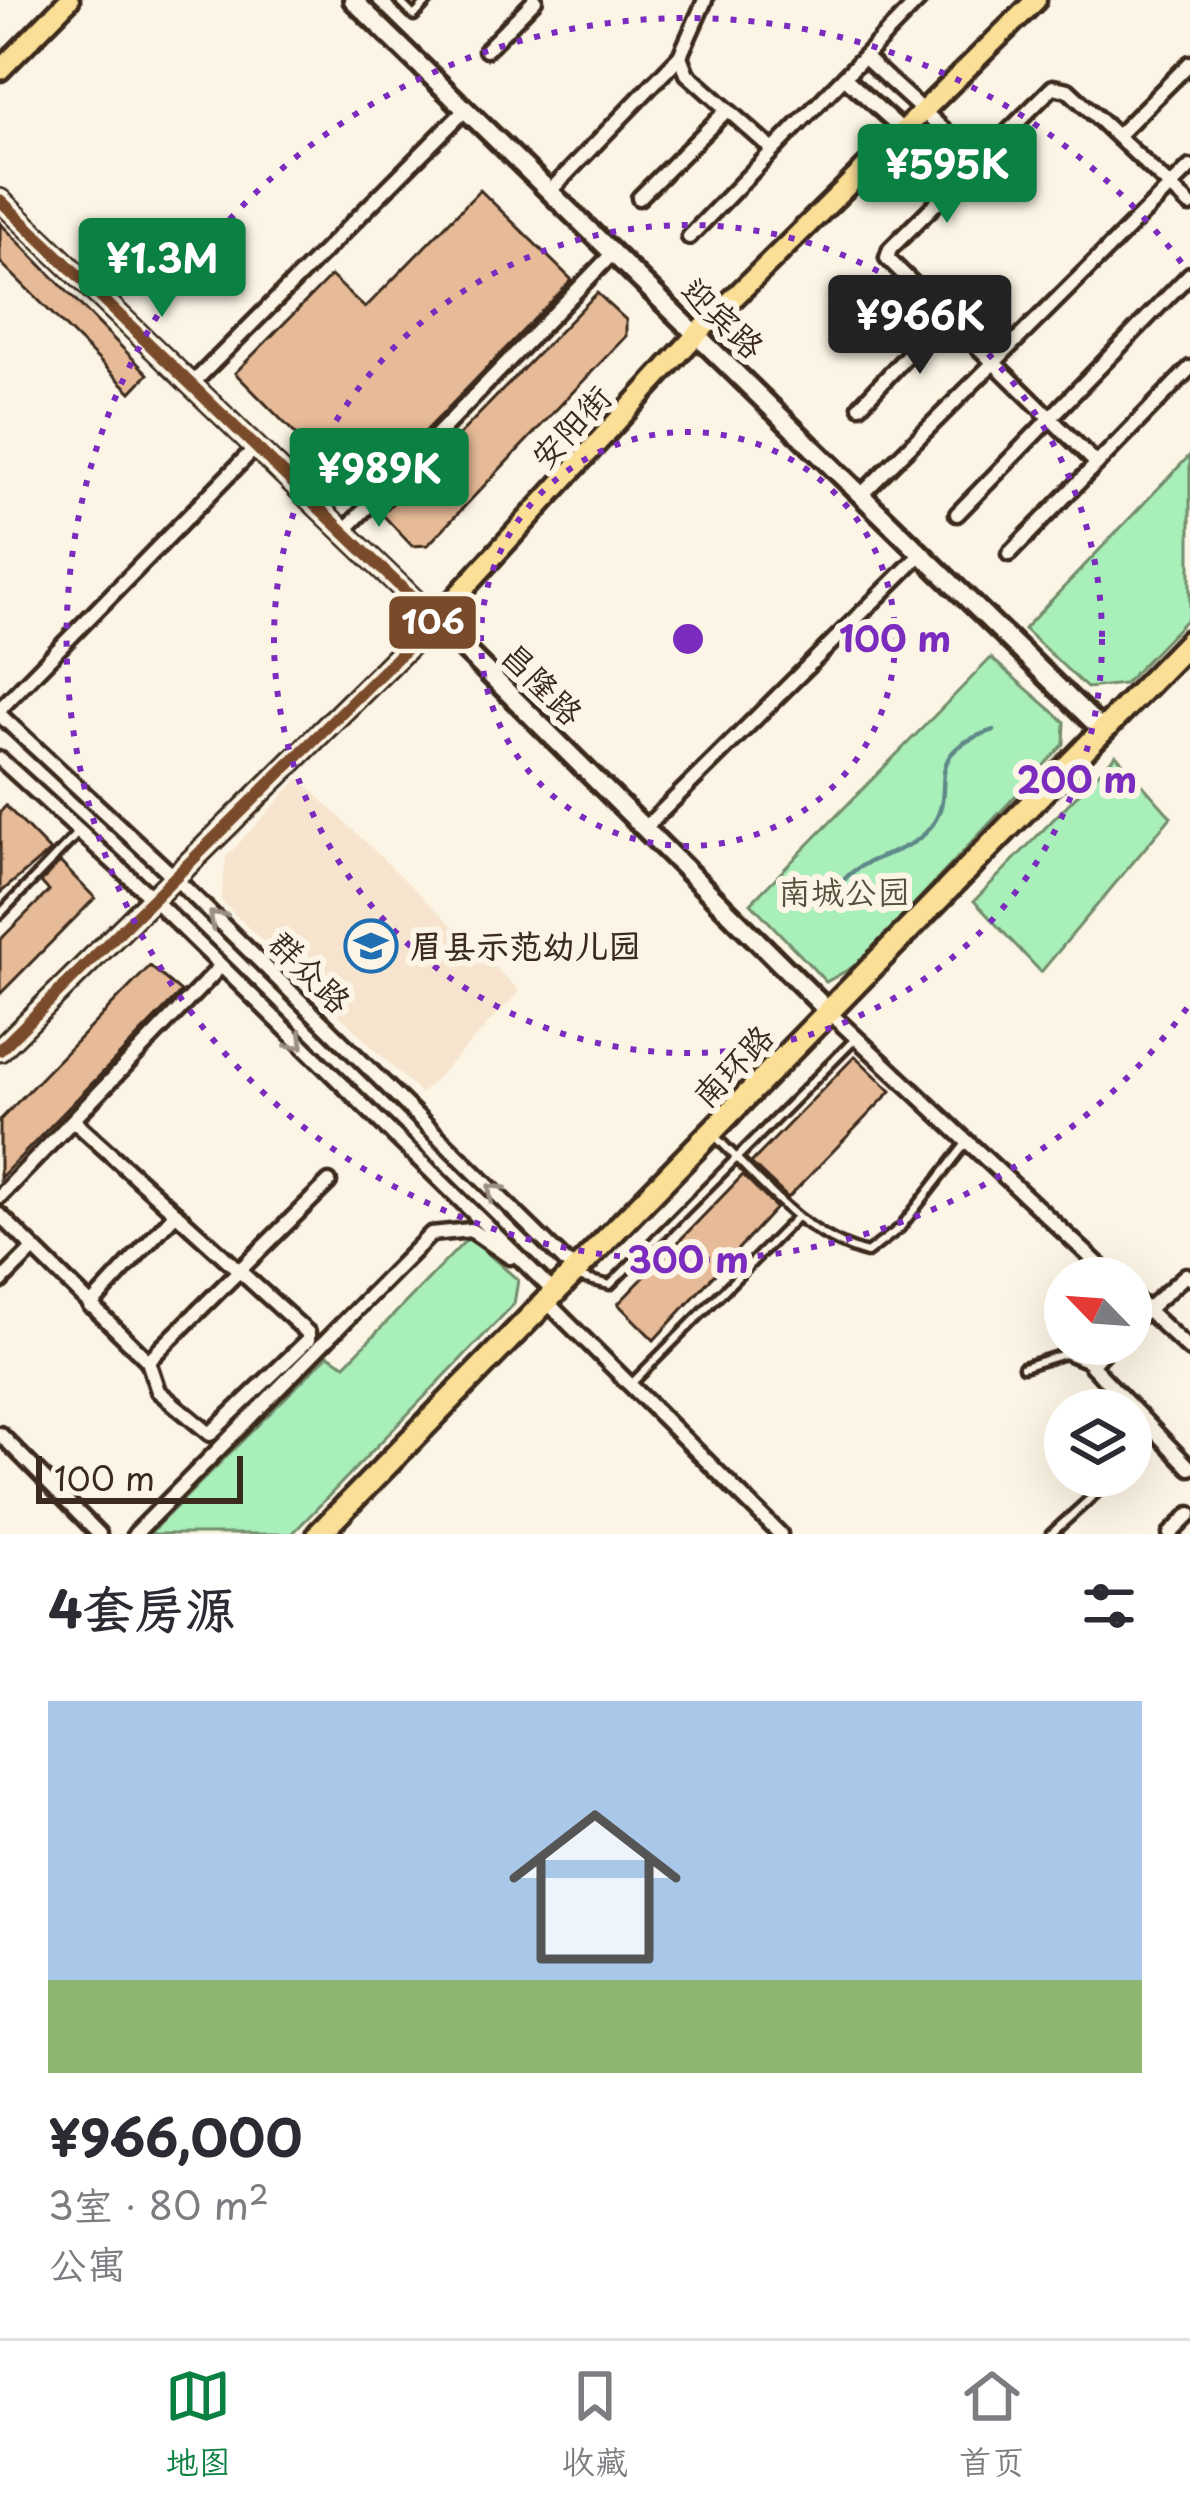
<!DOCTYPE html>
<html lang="zh">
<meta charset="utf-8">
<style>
:root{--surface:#fff;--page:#f7f7f7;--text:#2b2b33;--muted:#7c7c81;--line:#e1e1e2;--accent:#0b8043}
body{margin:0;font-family:"Playpen Sans","LXGW WenKai TC",sans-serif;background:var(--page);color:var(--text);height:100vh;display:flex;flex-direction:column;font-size:45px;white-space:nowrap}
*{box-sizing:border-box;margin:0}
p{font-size:39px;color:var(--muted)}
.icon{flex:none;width:66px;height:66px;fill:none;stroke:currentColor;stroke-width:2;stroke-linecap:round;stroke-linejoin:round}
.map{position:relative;height:1534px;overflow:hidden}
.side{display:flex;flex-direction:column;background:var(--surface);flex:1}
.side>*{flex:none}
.needle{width:78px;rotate:295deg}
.fabs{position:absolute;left:1044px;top:1257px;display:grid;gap:24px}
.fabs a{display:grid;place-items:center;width:108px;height:108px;border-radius:50%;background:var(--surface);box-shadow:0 12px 48px #0002;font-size:60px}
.scale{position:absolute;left:36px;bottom:30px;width:207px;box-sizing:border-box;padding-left:12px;border:6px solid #3b2a1e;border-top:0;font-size:33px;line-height:42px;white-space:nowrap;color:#3b2a1e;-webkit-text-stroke:9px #fcf5e5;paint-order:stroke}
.price{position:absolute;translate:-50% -102px;padding:0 27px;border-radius:12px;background:var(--accent);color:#fff;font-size:39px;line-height:78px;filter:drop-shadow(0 3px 6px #0008)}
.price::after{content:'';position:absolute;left:50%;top:72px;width:36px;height:27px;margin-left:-18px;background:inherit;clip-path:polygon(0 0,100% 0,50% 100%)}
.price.active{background:#222;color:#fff}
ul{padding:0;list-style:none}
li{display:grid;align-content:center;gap:24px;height:636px;padding:0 48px}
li+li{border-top:3px solid var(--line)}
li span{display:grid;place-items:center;height:372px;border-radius:0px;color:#555}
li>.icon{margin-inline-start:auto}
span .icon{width:216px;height:216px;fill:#fffc;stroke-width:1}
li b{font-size:51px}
h2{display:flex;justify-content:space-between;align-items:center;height:144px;padding:0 48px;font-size:51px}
.tabs{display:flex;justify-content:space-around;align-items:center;height:168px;border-top:3px solid var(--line);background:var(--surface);font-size:33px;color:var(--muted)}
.tabs a{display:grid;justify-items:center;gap:6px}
.tabs .active{color:var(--accent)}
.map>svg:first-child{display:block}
.built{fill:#f6e4ce}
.green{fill:#a9efba;stroke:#728c6c;stroke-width:3}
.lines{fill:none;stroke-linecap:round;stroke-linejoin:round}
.stream{stroke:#5f8989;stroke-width:4.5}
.building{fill:#e7bb97;stroke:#3b2a1e;stroke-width:3}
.lane-casing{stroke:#3b2a1e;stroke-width:15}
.street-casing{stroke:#3b2a1e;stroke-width:21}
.secondary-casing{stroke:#3b2a1e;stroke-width:26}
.primary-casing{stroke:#3b2a1e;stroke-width:27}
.highway-casing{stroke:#3b2a1e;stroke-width:30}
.lane{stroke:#fcf5e5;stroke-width:6}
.street{stroke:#fcf5e5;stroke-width:12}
.secondary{stroke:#fcf5e5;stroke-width:16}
.primary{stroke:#fbdf96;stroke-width:18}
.highway{stroke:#fbdf96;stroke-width:21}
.bus-1-casing{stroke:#fcf5e5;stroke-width:21}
.bus-1{stroke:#7a4b2a;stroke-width:12}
.oneway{stroke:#9c9082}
.ring{fill:none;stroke:#7b2cbf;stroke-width:6;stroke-dasharray:6 12}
.labels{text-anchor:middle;stroke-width:12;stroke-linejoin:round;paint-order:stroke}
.street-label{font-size:33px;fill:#3b2a1e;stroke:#fcf5e5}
.park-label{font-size:33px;fill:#51513d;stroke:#fcf5e5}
.poi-label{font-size:33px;font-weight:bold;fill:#3b2a1e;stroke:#fcf5e5;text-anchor:start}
.centre{fill:#7b2cbf;stroke:#fcf5e5;stroke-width:6}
.ring-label{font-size:36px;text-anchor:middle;font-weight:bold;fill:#7b2cbf;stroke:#fcf5e5;stroke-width:12;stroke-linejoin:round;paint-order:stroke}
.line-badge{stroke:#fcf5e5;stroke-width:4.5}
.badge-label{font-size:33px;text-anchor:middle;font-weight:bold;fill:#fff}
</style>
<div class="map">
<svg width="1190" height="1534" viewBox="0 0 1190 1534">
<rect width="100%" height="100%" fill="#fcf5e5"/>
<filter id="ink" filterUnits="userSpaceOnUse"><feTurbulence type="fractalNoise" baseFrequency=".00833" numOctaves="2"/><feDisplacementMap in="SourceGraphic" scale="24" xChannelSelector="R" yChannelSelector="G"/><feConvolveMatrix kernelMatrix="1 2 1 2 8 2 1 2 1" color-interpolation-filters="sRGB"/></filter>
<g filter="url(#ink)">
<path class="built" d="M299,778L520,991L421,1094L221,901L226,857Z"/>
<path class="green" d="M1190,455V616L1124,684L1087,688L1024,629Z
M991,658L1065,722L1064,744L858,964L826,982L751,903Z
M1116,755L1171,817L1041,972L974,901Z
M469,1237L518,1280L514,1304L292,1534H149L328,1355L345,1365Z"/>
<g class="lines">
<path class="stream" d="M843,881C867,853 907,856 929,829C963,789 913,755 994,730"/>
</g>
<path class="building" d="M480,190L572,280L360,499L235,373L331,276L365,308Z
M0,223L148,374L131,392L0,262Z
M597,293L626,320V336L428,545L412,546L382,514Z
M6,806L50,851L0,893V812Z
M60,862L95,898L0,994V940L49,891L41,882Z
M150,966L181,992L0,1178V1120Z
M855,1056L891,1091L788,1198L751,1163Z
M743,1175L776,1208L654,1340L618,1304Z"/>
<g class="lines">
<g class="lane-casing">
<path id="lane" d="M398,0L414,16L429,0
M0,914L77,834
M716,1137C762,1183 803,1236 867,1253L900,1228L967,1142
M578,1277L610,1285L856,1038
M1023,1367L1064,1354L1091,1365
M633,1382L797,1217
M1131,1458L1152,1434
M1051,1534L1115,1476"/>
</g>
<g class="street-casing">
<path id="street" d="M705,0L680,56L687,74L773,150
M486,50L535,0
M864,57L978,161
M844,77L958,180
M1117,136L1190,63
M550,191L680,56
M639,198L727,110
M689,237L919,0
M191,385L466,109
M860,406L945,315
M1097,464L887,258L890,249L1053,87L1068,90L1190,205
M861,495L1190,167
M957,514L1190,274
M343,532L613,253
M1009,554L1190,368
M0,709L256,447
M0,715L173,876L576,1272
M0,759L151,897L556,1294
M644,829L921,554
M831,1014L1113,1278
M0,1196L220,967
M0,1215L148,1361L158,1391L210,1434L308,1340V1333L75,1122
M0,1282L31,1251
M1131,1295L1190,1350
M548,1303L780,1534
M90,1306L176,1213
M1131,1324L1186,1275L1190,1278
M1111,1344L1091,1365L1190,1468
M148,1361L329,1182
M0,1434L99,1534
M135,1534L431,1234L471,1230L510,1257
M1170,1534L1190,1514"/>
</g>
<g class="secondary-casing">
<path id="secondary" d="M353,0L1102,730
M0,200L435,620L831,1014"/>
</g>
<g class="primary-casing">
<path id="primary" d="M0,70L69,0
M0,1050L435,620L697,334L1036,0"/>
</g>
<g class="highway-casing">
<path id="highway" d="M319,1534L1190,641"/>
</g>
<use href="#lane" class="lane"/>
<use href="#street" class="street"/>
<use href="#secondary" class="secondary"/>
<use href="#primary" class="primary"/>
<use href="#highway" class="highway"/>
<g class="bus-1-casing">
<path id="bus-1" d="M0,200L435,620L0,1050"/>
</g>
<use href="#bus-1" class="bus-1"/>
</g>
<defs><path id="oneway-chevron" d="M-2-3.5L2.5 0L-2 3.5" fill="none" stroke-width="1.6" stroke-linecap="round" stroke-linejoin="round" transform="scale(3)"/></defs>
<g class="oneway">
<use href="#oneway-chevron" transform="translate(216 918) rotate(-135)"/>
<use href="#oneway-chevron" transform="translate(297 1042) rotate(44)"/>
<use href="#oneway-chevron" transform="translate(494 1191) rotate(-135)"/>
</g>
</g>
<g class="ring">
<circle cx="688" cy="639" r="207"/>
<circle cx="688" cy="639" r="414"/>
<path d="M1187 1008A621 621 0 1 1 1187 270"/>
</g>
<defs>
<g id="school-ring" transform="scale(2.7)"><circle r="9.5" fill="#fcf5e5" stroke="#1f6fb2" stroke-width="1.5"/><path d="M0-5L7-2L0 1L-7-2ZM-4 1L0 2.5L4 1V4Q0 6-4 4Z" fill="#1f6fb2"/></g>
</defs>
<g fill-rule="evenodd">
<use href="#school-ring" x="371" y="946"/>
</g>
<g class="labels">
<g class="street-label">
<text transform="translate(723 318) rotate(44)" y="12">迎宾路</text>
<text transform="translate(571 427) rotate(-47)" y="12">安阳街</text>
<text transform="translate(542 684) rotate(45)" y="12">昌隆路</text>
<text transform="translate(310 972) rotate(45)" y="12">群众路</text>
<text transform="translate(733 1066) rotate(-46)" y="12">南环路</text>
</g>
<g class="park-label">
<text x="844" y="904">南城公园</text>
</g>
<g class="poi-label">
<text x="410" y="958">眉县示范幼儿园</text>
</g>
</g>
<circle cx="688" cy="639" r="18" class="centre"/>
<g class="ring-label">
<text x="895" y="652">100 m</text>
<text x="1077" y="793">200 m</text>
<text x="688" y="1273">300 m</text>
</g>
<rect class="line-badge" x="387" y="594" width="91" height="57" rx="12" fill="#7a4b2a"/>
<g class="badge-label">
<text x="433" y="634">106</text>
</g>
</svg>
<div class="fabs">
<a><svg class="needle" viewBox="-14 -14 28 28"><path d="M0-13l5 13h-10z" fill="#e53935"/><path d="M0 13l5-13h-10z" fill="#7c7c81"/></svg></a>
<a><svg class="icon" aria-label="layers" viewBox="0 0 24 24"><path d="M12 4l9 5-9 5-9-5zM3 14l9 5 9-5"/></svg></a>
</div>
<div class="scale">100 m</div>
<b class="price" style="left:947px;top:226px">¥595K</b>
<b class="price" style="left:162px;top:320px">¥1.3M</b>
<b class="price active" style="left:920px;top:377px">¥966K</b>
<b class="price" style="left:379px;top:530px">¥989K</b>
</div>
<section class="side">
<h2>4套房源<svg class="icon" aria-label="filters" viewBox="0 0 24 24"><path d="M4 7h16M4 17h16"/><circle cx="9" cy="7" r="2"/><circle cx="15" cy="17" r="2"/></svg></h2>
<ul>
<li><span style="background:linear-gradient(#a9c7e8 75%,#8fb573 0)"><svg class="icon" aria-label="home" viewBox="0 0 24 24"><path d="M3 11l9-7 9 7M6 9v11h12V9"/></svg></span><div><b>¥966,000</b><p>3室 · 80 m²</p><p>公寓</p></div></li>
</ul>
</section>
<nav class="tabs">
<a class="active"><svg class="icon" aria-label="map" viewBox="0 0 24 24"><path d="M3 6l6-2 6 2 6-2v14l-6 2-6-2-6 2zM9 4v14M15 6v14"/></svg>地图</a>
<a><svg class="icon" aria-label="saved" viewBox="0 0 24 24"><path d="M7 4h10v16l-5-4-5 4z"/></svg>收藏</a>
<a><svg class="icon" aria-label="home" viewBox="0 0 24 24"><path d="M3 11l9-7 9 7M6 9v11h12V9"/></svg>首页</a>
</nav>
